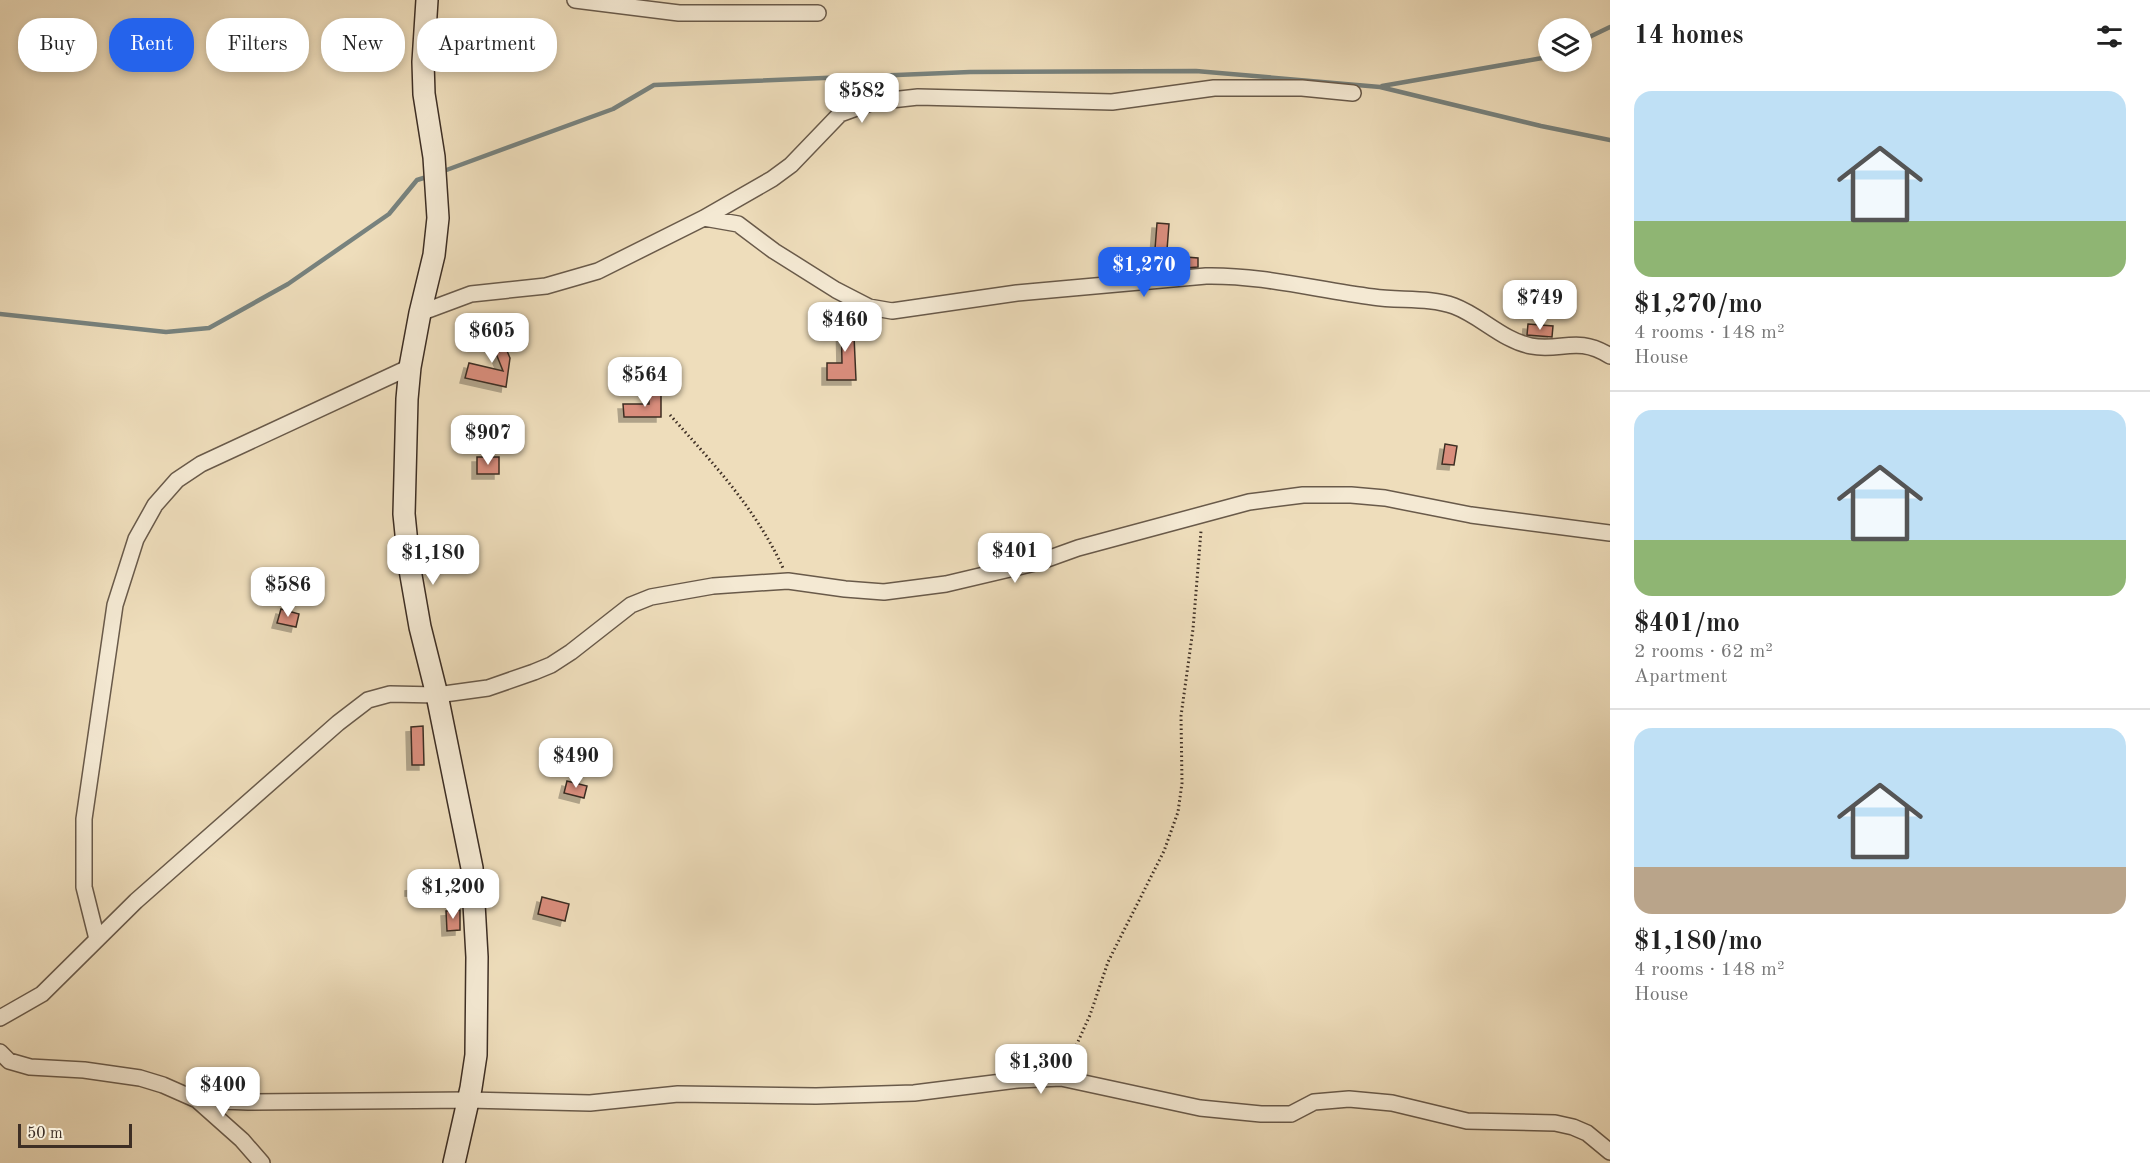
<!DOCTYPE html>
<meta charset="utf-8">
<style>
:root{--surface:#fff;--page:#f2f2f2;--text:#222;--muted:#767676;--line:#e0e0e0;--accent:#2563eb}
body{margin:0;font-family:"Old Standard TT",serif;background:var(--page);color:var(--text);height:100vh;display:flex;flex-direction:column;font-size:22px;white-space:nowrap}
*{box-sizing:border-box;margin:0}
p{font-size:20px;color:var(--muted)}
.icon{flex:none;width:33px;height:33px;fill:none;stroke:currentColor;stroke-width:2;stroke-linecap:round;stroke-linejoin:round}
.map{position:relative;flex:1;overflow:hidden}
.drawer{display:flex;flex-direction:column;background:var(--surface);width:540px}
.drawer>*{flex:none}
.top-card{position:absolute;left:18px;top:18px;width:570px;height:54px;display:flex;gap:12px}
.buttons{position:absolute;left:1538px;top:18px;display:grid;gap:12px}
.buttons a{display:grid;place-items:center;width:54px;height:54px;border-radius:50%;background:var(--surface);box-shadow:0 3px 9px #0003;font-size:30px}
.scale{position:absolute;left:18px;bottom:15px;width:114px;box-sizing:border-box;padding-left:6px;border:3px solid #3d2e24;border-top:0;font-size:16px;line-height:21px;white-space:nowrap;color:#3d2e24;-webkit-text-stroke:4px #f4e9d3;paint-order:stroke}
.price{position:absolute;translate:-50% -51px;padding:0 14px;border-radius:12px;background:#fff;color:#222;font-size:20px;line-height:39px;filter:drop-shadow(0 2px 3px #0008)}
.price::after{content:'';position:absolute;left:50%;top:36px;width:18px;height:14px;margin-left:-9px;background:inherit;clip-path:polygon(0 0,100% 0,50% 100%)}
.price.active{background:var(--accent);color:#fff}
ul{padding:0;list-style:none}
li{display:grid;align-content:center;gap:12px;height:318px;padding:0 24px}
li+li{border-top:2px solid var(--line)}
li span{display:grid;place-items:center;height:186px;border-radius:18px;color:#555}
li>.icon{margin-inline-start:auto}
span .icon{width:108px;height:108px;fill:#fffc;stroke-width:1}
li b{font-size:26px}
h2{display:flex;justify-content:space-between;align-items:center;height:72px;padding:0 24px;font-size:26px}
.chip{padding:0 21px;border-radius:24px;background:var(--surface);box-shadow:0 3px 9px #0003;font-size:21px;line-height:54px}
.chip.active{background:var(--accent);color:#fff}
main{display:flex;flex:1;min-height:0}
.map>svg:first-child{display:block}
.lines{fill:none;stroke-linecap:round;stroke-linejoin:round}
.stream{stroke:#77827e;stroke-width:4.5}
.building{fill:#d98d7b;stroke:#3d2e24;stroke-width:1.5;filter:url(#shadow)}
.street-casing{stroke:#695a4a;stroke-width:18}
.secondary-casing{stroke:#3d2e24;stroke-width:24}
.path{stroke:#3d2e24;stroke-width:3;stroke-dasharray:1.5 3;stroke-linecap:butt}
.street{stroke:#f4e9d3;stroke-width:15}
.secondary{stroke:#f4e9d3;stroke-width:21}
</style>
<main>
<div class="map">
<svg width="1610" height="1163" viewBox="0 0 1610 1163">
<defs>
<filter id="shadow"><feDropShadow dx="-5" dy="5" stdDeviation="0" flood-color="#0004"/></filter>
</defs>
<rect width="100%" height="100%" fill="#edb"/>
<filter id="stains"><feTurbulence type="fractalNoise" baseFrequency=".00333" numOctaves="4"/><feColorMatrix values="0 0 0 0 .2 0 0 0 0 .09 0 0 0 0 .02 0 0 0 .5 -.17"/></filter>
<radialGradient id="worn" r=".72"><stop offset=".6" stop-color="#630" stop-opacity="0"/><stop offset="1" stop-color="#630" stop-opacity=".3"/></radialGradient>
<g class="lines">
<path class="stream" d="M1581,41L1610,27
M1382,86L1548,57
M441,172L613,109L654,85L970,72L1196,71L1380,87L1541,126L1610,140
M0,314L166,332L209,328L288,284L389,214L417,180L430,176"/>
</g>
<path class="building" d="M1157,223L1169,224L1166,263L1154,262Z
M1173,256L1198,258V267L1172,269Z
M853,314L856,380H827V363H842L841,315Z
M1528,324L1553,326L1552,337L1527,335Z
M497,327L510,358L506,387L465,378L469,363L503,371L487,331Z
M661,392V417H624L623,404H649V393Z
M1445,444L1457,446L1454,465L1442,464Z
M477,457H499V474H477Z
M281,609L299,614L296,627L277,623Z
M423,726L424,765H412L411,727Z
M567,781L587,786L584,798L564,793Z
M447,881L446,894L410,891V886Z
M542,897L569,904L565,921L538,914Z
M460,910V930L447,931L446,911Z"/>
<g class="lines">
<g class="street-casing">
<path id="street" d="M575,0L679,13H818
M704,218L738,224L774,251L836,290L869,307L892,311L1017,293L1206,276C1263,275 1317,290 1373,297C1399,301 1429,297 1454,306C1481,316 1502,340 1531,346C1561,352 1577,335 1610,356
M420,313L471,294L546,286L598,271L704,218L772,179L791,165L840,114L873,102L918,97L1112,102L1214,88H1302L1353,93
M97,939L84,887V819L115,605L136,539L155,505L177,480L201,464L410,367
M0,1018L42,994L136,901L338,723L368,700L390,694L437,695L488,688L534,672L551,665L571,652L631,605L651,597L713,586L788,581L845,589L884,592L946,584L1039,562L1078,548L1249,502L1303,495H1351L1385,498L1471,515L1610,533
M0,1052L9,1061L30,1067L84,1070L140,1078L163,1085L197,1100L248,1102L468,1100L590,1103L678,1094L816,1096L914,1093L1018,1080L1061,1078L1200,1108L1261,1114H1291L1314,1102L1349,1099L1392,1103L1467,1121L1555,1123L1573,1127L1587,1133L1610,1152
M197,1100L242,1140L262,1163"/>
</g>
<g class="secondary-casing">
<path id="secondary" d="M427,0L423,62L424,94L434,157L438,218L434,255L420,313L410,367L407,399L404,514L409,564L420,627L437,695L472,868L477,957L476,1055L471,1088L454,1163"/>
</g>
<path class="path" d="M670,415C713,463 756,509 783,568
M1067,1066L1090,1015L1108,962L1164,851L1178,812L1182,783L1181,716L1193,629L1201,531"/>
<use href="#street" class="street"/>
<use href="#secondary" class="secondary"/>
</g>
<rect width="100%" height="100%" filter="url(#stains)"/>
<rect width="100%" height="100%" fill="url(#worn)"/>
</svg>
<div class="buttons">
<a><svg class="icon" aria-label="layers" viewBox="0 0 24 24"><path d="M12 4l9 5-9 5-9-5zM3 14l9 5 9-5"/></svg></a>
</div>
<div class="scale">50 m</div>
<b class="price" style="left:862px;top:124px">$582</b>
<b class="price active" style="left:1144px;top:298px">$1,270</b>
<b class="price" style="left:1540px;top:331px">$749</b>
<b class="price" style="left:845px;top:353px">$460</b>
<b class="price" style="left:492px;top:364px">$605</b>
<b class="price" style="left:645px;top:408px">$564</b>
<b class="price" style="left:488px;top:466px">$907</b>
<b class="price" style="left:1015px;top:584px">$401</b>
<b class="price" style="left:433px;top:586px">$1,180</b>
<b class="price" style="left:288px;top:618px">$586</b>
<b class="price" style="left:576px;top:789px">$490</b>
<b class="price" style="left:453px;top:920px">$1,200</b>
<b class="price" style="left:1041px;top:1095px">$1,300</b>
<b class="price" style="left:223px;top:1118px">$400</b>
<div class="top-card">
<a class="chip">Buy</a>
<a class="chip active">Rent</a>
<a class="chip">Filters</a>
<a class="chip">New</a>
<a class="chip">Apartment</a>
</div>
</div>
<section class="drawer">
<h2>14 homes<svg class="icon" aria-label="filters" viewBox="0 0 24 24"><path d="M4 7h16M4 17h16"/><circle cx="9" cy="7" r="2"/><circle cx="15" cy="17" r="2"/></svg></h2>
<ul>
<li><span style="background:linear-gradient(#bfe0f5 70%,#8fb573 0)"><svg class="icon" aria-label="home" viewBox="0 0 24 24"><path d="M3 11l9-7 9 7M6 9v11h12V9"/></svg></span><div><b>$1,270/mo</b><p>4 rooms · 148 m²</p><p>House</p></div></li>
<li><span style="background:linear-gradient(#bfe0f5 70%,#8fb573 0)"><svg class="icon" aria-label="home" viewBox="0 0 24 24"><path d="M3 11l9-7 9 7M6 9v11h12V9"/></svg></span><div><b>$401/mo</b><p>2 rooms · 62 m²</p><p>Apartment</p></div></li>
<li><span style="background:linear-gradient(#bfe0f5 75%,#b9a48a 0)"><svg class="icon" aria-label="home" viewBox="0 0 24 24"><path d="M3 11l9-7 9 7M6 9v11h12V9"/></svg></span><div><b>$1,180/mo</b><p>4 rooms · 148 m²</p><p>House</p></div></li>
</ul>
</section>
</main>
